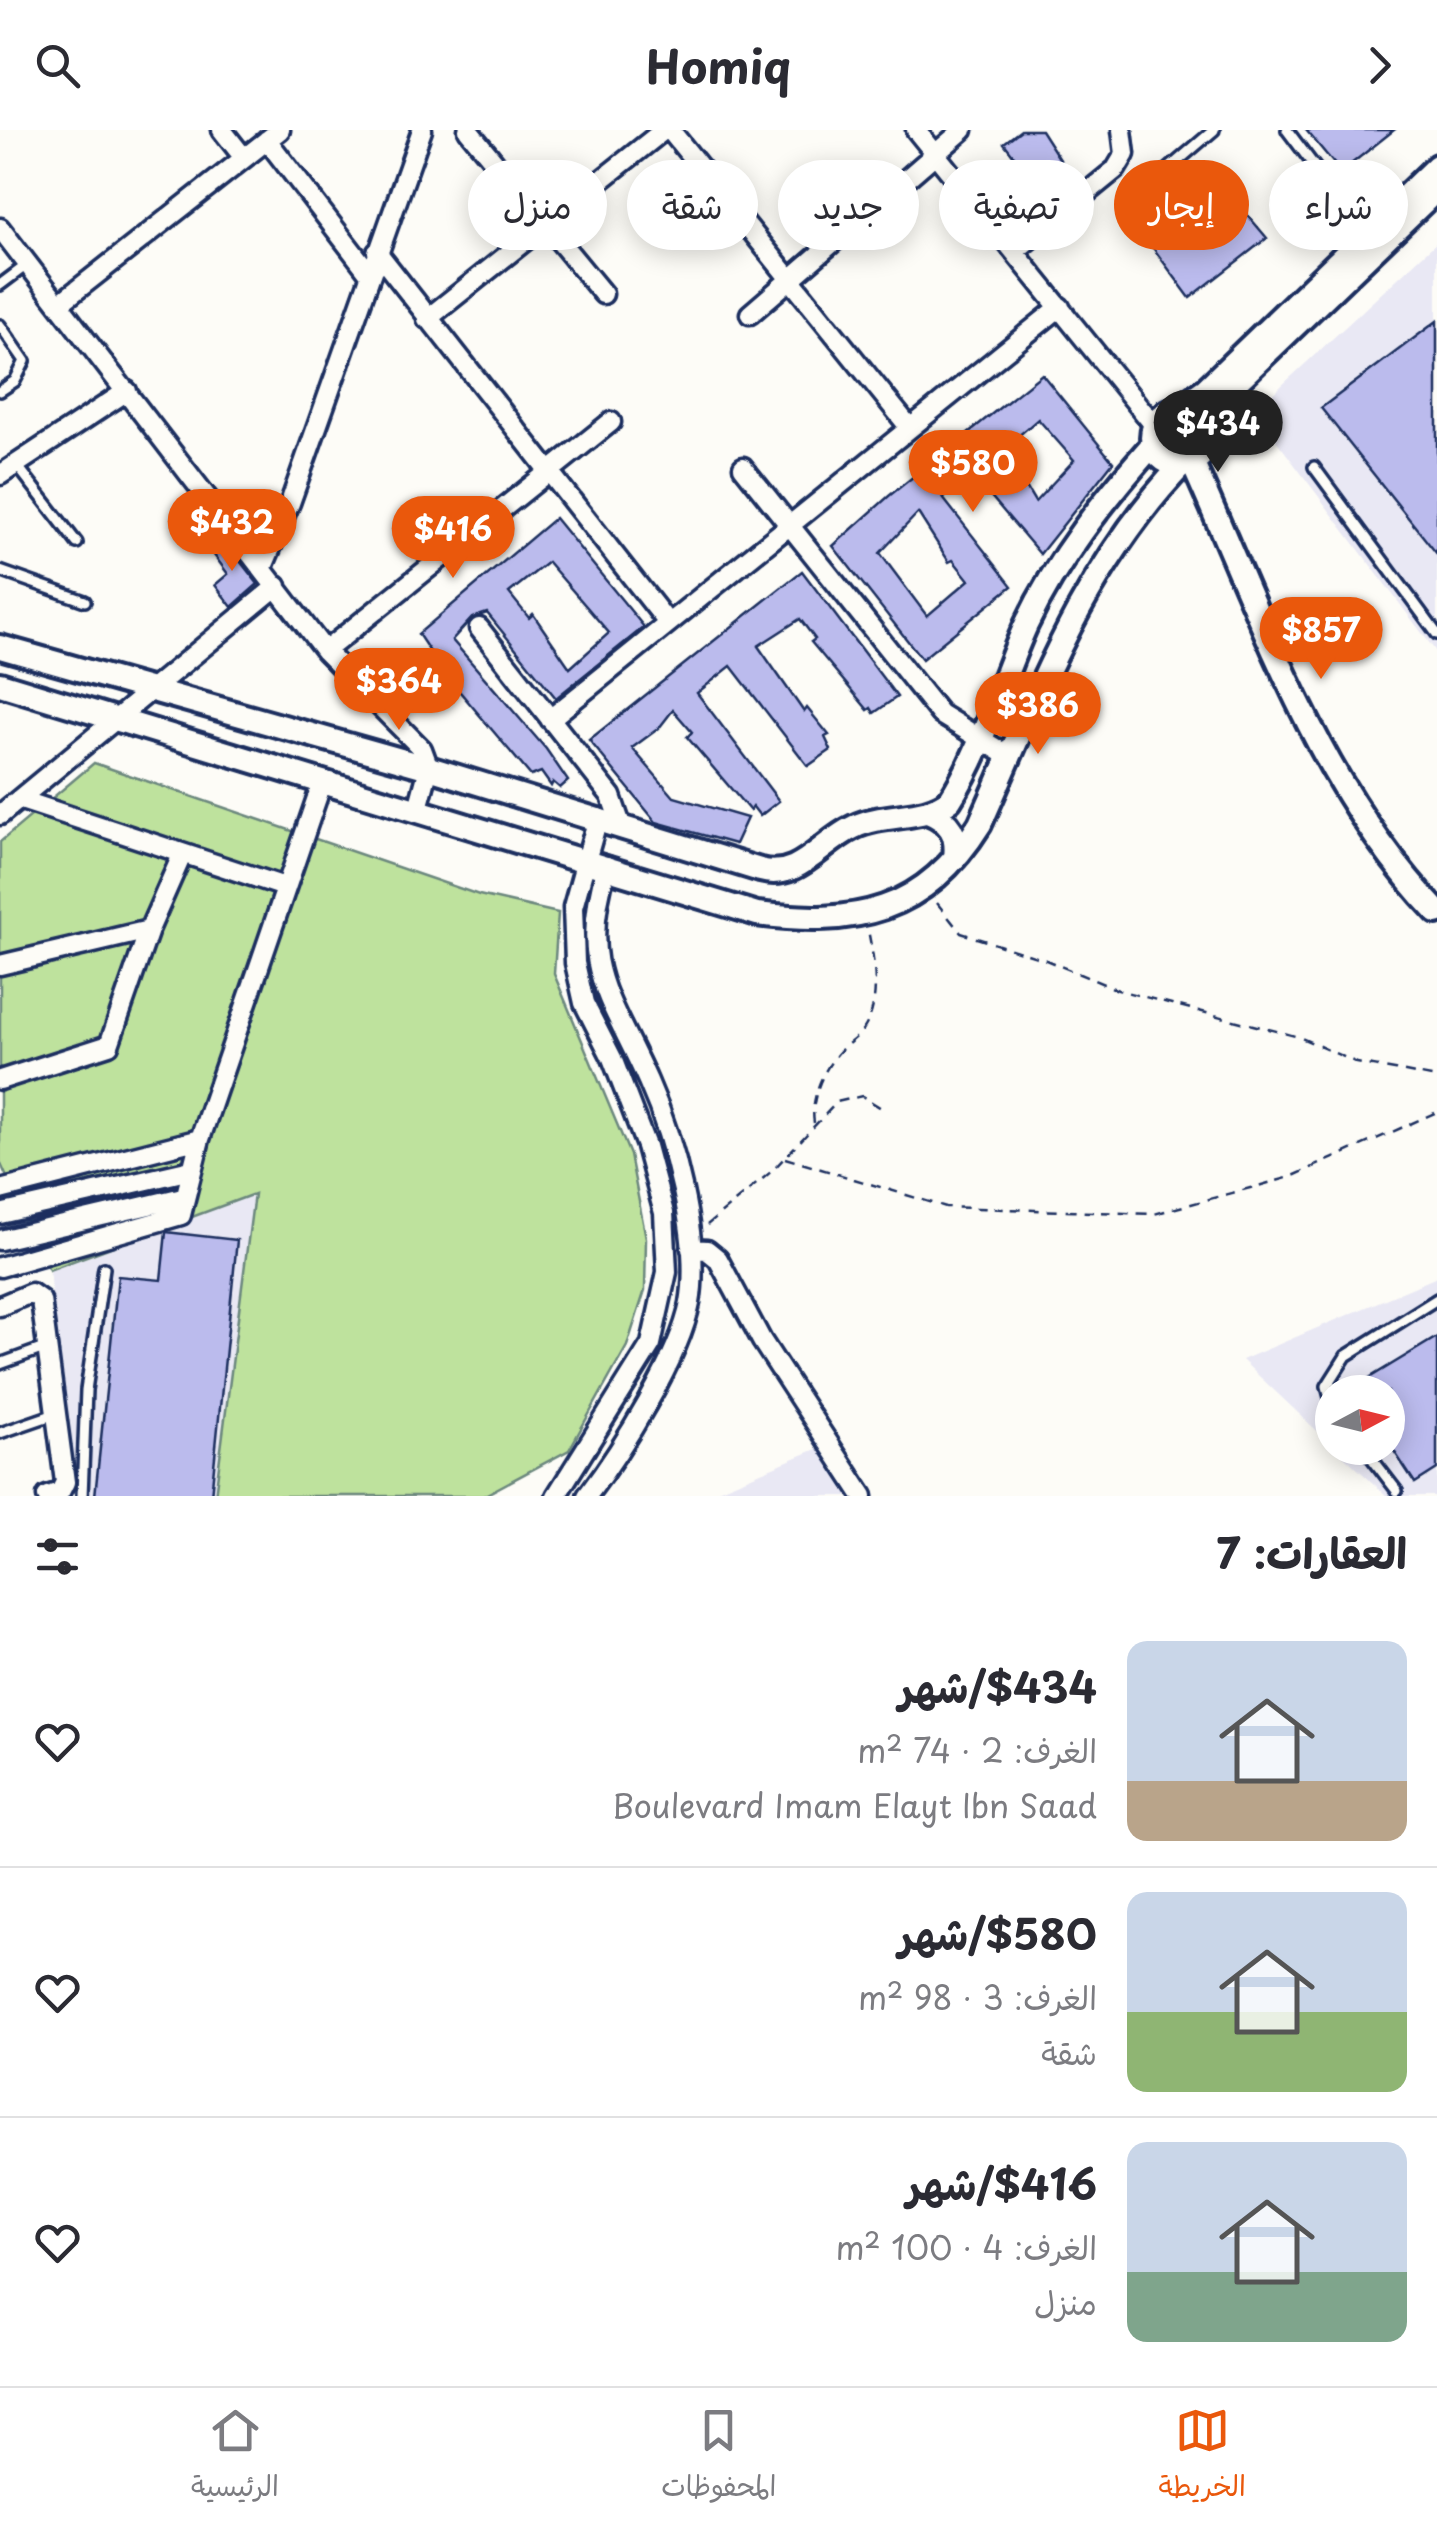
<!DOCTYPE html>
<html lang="ar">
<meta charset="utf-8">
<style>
:root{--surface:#fff;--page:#f2f2f3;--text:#2b2b33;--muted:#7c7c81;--line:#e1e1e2;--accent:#ea580c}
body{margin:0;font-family:"Playpen Sans","Playpen Sans Arabic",sans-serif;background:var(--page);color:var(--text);direction:rtl;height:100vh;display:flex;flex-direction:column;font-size:38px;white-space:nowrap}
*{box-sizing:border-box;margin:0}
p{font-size:32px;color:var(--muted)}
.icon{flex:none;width:55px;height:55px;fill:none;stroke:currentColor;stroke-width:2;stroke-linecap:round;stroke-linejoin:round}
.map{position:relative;height:1366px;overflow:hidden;direction:ltr}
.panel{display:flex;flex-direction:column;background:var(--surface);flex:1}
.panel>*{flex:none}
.hud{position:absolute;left:30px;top:30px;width:1378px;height:90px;direction:rtl;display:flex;gap:20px}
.needle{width:65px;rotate:83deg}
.fabs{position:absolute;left:1315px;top:1245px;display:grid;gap:20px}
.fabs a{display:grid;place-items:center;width:90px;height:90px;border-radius:50%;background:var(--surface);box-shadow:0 5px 25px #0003;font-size:50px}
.price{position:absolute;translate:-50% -85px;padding:0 22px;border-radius:35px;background:var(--accent);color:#fff;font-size:32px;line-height:65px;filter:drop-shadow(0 2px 5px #0008)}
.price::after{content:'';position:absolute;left:50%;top:60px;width:30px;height:22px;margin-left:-15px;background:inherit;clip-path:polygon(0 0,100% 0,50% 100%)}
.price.on{background:#222;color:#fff}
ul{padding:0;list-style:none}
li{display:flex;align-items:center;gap:30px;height:250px;padding:0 30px}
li+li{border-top:2px solid var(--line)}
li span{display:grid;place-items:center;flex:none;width:280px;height:200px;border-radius:20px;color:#555}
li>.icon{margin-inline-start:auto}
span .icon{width:120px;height:120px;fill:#fffc;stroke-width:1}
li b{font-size:42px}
h2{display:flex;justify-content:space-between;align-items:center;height:120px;padding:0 30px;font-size:42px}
.pill{padding:0 35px;border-radius:45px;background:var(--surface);box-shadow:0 5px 25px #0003;font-size:35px;line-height:90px}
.pill.on{background:var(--accent);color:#fff}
header{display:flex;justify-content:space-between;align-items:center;height:130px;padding:0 30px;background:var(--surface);font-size:45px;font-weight:700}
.tab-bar{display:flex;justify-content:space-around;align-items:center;height:140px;border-top:2px solid var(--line);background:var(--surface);font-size:28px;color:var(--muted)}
.tab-bar a{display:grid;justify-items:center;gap:5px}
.tab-bar .on{color:var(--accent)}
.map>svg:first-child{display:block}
.built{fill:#e9e8f4}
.green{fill:#bee29d;stroke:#6c887e;stroke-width:2.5}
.building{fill:#bbbbed;stroke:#1b2f5e;stroke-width:2.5;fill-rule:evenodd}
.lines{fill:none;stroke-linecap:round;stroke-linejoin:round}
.lane-casing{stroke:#1b2f5e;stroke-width:16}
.street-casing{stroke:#1b2f5e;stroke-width:25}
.secondary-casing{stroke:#1b2f5e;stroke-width:30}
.path{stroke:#1b2f5e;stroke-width:2.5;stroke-dasharray:10 8;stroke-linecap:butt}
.lane{stroke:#fdfcf7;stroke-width:9}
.street{stroke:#fdfcf7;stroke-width:18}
.secondary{stroke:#fdfcf7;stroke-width:22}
</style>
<header><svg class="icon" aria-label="forward" viewBox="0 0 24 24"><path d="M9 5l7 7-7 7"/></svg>Homiq<svg class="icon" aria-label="search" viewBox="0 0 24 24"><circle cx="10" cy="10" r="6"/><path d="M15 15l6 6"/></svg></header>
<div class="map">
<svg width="1437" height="1366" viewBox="0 0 1437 1366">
<rect width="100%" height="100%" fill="#fdfcf7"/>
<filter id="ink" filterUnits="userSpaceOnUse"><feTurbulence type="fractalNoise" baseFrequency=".01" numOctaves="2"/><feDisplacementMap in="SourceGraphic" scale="20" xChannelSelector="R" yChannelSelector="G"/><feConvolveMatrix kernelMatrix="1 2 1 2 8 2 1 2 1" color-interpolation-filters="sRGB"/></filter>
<g filter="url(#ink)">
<path class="built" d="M1437,112V523L1254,281Z
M254,1063L215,1366H76L49,1140Z
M1437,1147V1366H1387L1335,1318H1388V1262H1332V1315L1242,1230Z
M819,1318L859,1366H703Z"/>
<path class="green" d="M94,633L479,765L558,783L554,844L630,1025L646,1108L645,1160L627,1216L569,1320L483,1366H215L254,1064L49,1140L0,1032V712Z"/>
<path class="building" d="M1021,0H1041L1073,50L1047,69L1004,13Z
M1306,0H1394L1341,42Z
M1205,37L1224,59L1211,72L1229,95L1245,82L1267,108L1190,168L1134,92Z
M1437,191V424L1321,278Z
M1042,244L1113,332L1040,424L971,343L943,368L1012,456L922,529L833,416L889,366ZM1038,289L1074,330L1035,372L1016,340L1010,344L996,325ZM918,383L949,432L953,430L969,450L927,486L880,423Z
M555,388L644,497L556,568L487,483L472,488L452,510L546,619L568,651L560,658L553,652L551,656L541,642L531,646L444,543L418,504ZM548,432L609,503L570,538L533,484L529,488L509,463Z
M221,407L258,454L232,477L215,455L228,444L208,417Z
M802,441L897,567L874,583L871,578L868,580L811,512L815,509L800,489L758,516L804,582L807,578L829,605L825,607L831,620L808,636L731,536L697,563L779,671L760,686L753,677L750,681L687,607L692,602L673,580L659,598L632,618L674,667L747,688L735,714L656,692L589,610Z
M166,1102L237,1110L211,1366H95L118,1146L161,1150Z
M1437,1207V1339L1415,1353L1388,1312V1262H1346Z"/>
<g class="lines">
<g class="lane-casing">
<path id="lane" d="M1287,0L1364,102
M1131,71L1214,0
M0,155L28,134
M0,195L25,231L15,251L0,261
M16,334L77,413
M1314,337L1437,504
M0,441L85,471
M0,1234L47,1217
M1332,1275L1327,1256L1346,1226L1437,1169
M0,1303L55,1284
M1364,1318L1397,1361
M82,1366L86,1260L104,1138"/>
</g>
<g class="street-casing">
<path id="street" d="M222,0L244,28
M468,0L603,164
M670,0L910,298
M916,0L1154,295
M267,10L369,143
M0,98L325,521L422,619L429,638L417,682
M1015,121L1116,39L1125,24L1122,0
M377,122L668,493
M59,174L280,0
M750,184L963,0
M427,189L664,0
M743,337L940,584L1010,627
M0,345L127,261
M263,437L290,373L422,0
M479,498L611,666L621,695
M325,521L611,292
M550,589L1060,177
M21,670L285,757
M0,685L277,456
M0,835L149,800
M0,950L109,915L149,800L182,725
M0,1060L200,1009
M0,1084L191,1040
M0,1110L183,1067
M691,1119L707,1120L718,1129L762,1211L863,1366
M0,1137L181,1085L200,1009L322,653
M0,1176L31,1163L41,1170L65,1352L60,1362L47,1366
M556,1366L651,1214L667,1142L664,1083L646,1016L612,928L584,873L575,833L573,777L598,688
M587,1366C621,1321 680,1227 690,1173C701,1110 674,1009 648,951C611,867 576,836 607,736"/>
</g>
<g class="secondary-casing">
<path id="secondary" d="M1177,279L1206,259L1437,36
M1152 307a28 28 0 1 1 56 0a28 28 0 1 1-56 0Z
M1207,299L1233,255L1437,59
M1192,332C1262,487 1318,657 1437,782
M0,517L429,638L760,740C799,751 821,712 854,697C885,682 924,691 950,670C984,617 1000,552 1026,495C1058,427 1104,370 1153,314
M0,554L757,784C855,796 924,784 980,694C1038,564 1083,439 1182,335
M928,682C950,691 958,704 955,728"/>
</g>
<path class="path" d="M937,773L961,803L1046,830L1118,860L1299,907L1357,933L1437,948
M814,993C810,968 823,939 840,921C847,914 857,908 863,900C882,873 874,830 868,800
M785,1028L946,1077L1154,1084L1291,1047L1437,982
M707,1095L772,1041L837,972L862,966L886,981"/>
<use href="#lane" class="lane"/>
<use href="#street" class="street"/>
<use href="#secondary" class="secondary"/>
</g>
</g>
</svg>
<div class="fabs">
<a><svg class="needle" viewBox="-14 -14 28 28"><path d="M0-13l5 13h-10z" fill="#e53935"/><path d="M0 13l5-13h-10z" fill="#7c7c81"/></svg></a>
</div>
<b class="price on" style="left:1218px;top:345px">$434</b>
<b class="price" style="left:973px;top:385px">$580</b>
<b class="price" style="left:232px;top:444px">$432</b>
<b class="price" style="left:453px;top:451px">$416</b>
<b class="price" style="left:1321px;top:552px">$857</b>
<b class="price" style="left:399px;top:603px">$364</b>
<b class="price" style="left:1038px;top:627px">$386</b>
<div class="hud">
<a class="pill">شراء</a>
<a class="pill on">إيجار</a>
<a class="pill">تصفية</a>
<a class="pill">جديد</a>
<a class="pill">شقة</a>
<a class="pill">منزل</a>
</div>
</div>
<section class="panel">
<h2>العقارات: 7<svg class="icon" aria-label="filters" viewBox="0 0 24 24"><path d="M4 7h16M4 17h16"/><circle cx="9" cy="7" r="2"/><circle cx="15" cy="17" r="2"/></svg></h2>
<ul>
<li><span style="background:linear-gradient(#c9d6e8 70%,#b9a48a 0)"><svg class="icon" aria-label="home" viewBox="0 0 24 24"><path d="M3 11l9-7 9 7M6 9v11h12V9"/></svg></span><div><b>$434/شهر</b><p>الغرف: 2 · 74 m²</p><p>Boulevard Imam Elayt Ibn Saad</p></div><svg class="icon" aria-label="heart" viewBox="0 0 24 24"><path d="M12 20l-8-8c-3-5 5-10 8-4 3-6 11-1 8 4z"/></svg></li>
<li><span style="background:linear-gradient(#c9d6e8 60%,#8fb573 0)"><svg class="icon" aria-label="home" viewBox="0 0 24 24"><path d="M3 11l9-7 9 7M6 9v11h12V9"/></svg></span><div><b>$580/شهر</b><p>الغرف: 3 · 98 m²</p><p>شقة</p></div><svg class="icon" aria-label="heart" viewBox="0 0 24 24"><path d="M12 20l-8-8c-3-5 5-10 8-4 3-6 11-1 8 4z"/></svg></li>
<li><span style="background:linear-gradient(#c9d6e8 65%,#7fa58c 0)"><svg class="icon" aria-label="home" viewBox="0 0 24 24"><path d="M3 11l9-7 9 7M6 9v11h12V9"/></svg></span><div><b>$416/شهر</b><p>الغرف: 4 · 100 m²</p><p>منزل</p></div><svg class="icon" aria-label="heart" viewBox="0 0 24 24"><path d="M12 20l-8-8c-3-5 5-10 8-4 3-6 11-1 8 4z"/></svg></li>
</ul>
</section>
<nav class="tab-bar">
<a class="on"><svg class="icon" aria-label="map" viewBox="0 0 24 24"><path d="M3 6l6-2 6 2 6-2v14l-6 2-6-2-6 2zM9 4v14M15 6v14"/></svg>الخريطة</a>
<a><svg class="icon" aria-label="saved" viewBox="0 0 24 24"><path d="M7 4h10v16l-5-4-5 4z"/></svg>المحفوظات</a>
<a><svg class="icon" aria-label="home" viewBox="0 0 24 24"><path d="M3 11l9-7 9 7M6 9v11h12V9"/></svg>الرئيسية</a>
</nav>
